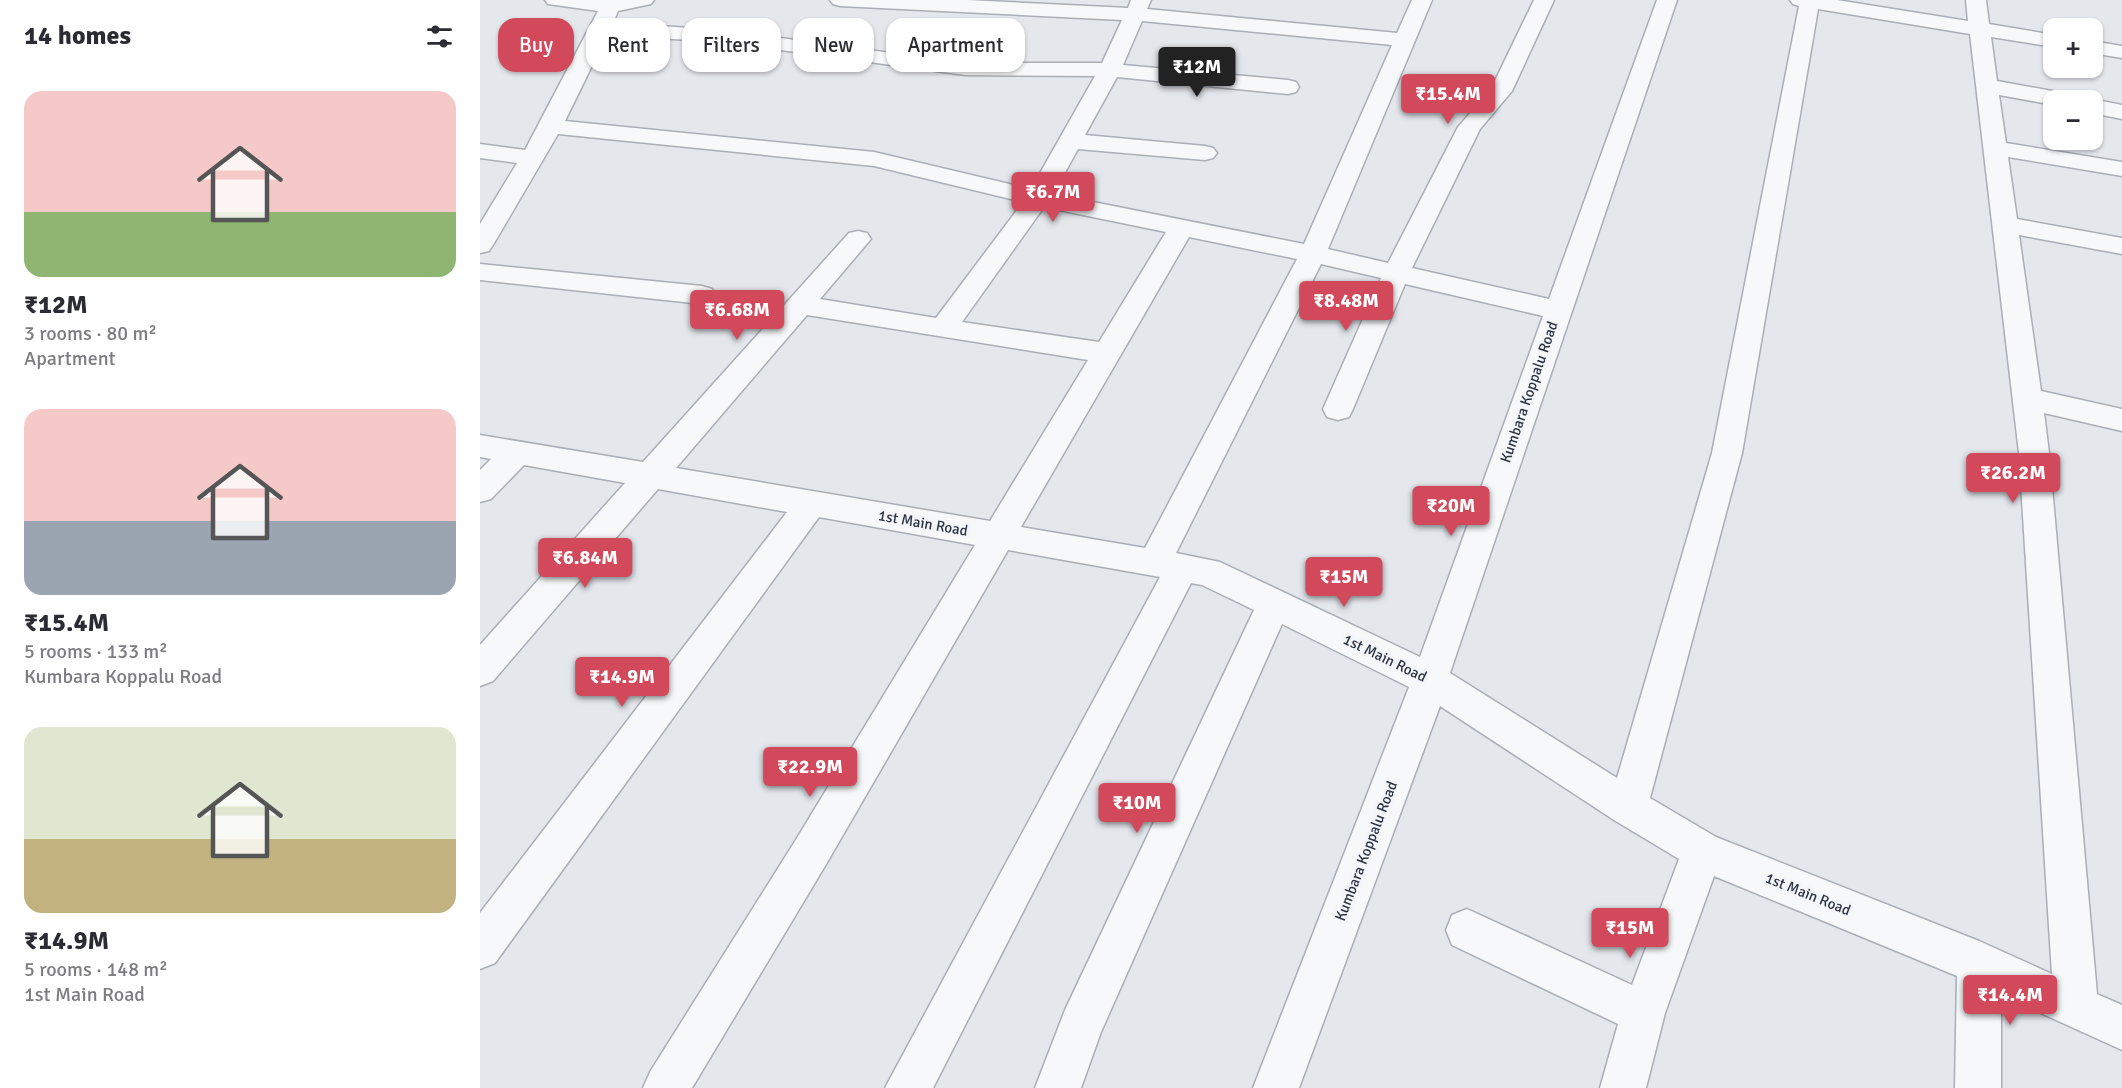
<!DOCTYPE html>
<meta charset="utf-8">
<style>
:root{--surface:#fff;--page:#f7f7f7;--text:#2b2b33;--muted:#7c7c81;--accent:#d1495b}
body{margin:0;font-family:Signika,sans-serif;background:var(--page);color:var(--text);height:100vh;display:flex;flex-direction:column;font-size:22px;white-space:nowrap}
*{box-sizing:border-box;margin:0}
p{font-size:20px;color:var(--muted)}
.icon{flex:none;width:33px;height:33px;fill:none;stroke:currentColor;stroke-width:2;stroke-linecap:round;stroke-linejoin:round}
.map{position:relative;flex:1;overflow:hidden}
.sheet{display:flex;flex-direction:column;background:var(--surface);width:480px}
.sheet>*{flex:none}
.top-card{position:absolute;left:18px;top:18px;width:570px;height:54px;display:flex;gap:12px}
.controls{position:absolute;left:1563px;top:18px;display:grid;gap:12px}
.controls a{display:grid;place-items:center;width:60px;height:60px;border-radius:12px;background:var(--surface);box-shadow:0 2px 4px #0004;font-size:30px}
.price{position:absolute;translate:-50% -51px;padding:0 14px;border-radius:6px;background:var(--accent);color:#fff;font-size:20px;line-height:39px;filter:drop-shadow(0 2px 3px #0008)}
.price::after{content:'';position:absolute;left:50%;top:36px;width:18px;height:14px;margin-left:-9px;background:inherit;clip-path:polygon(0 0,100% 0,50% 100%)}
.price.on{background:#222;color:#fff}
ul{padding:0;list-style:none}
li{display:grid;align-content:center;gap:12px;height:318px;padding:0 24px}
li span{display:grid;place-items:center;height:186px;border-radius:18px;color:#555}
li>.icon{margin-inline-start:auto}
span .icon{width:108px;height:108px;fill:#fffc;stroke-width:1}
li b{font-size:26px}
h2{display:flex;justify-content:space-between;align-items:center;height:72px;padding:0 24px;font-size:26px}
.tag{padding:0 21px;border-radius:18px;background:var(--surface);box-shadow:0 2px 4px #0004;font-size:21px;line-height:54px}
.tag.on{background:var(--accent);color:#fff}
main{display:flex;flex:1;min-height:0}
.map>svg:first-child{display:block}
.lines{fill:none;stroke-linecap:round;stroke-linejoin:round}
.minor-casing{stroke:#a9aeb7;stroke-width:3}
.minor{fill:#f7f8fa;fill-rule:evenodd}
.labels{text-anchor:middle;stroke-width:6;stroke-linejoin:round;paint-order:stroke}
.street-label{font-size:15px;fill:#2b3445;stroke:#f4f6f9}
</style>
<main>
<section class="sheet">
<h2>14 homes<svg class="icon" aria-label="filters" viewBox="0 0 24 24"><path d="M4 7h16M4 17h16"/><circle cx="9" cy="7" r="2"/><circle cx="15" cy="17" r="2"/></svg></h2>
<ul>
<li><span style="background:linear-gradient(#f6c9c9 65%,#8fb573 0)"><svg class="icon" aria-label="home" viewBox="0 0 24 24"><path d="M3 11l9-7 9 7M6 9v11h12V9"/></svg></span><div><b>₹12M</b><p>3 rooms · 80 m²</p><p>Apartment</p></div></li>
<li><span style="background:linear-gradient(#f6c9c9 60%,#9aa5b1 0)"><svg class="icon" aria-label="home" viewBox="0 0 24 24"><path d="M3 11l9-7 9 7M6 9v11h12V9"/></svg></span><div><b>₹15.4M</b><p>5 rooms · 133 m²</p><p>Kumbara Koppalu Road</p></div></li>
<li><span style="background:linear-gradient(#dfe7d0 60%,#c2b280 0)"><svg class="icon" aria-label="home" viewBox="0 0 24 24"><path d="M3 11l9-7 9 7M6 9v11h12V9"/></svg></span><div><b>₹14.9M</b><p>5 rooms · 148 m²</p><p>1st Main Road</p></div></li>
</ul>
</section>
<div class="map">
<svg width="1642" height="1088" viewBox="0 0 1642 1088">
<rect width="100%" height="100%" fill="#e4e7ec"/>
<g class="lines">
<g class="minor-casing">
<path id="minor" d="M65,0H174L171,4L138,11L133,23L242,30L485,63H622L642,20L360,6L353,4L350,0H487L648,8L651,0H671L667,9L917,33L932,0H952L848,249L908,263L978,127L1011,89L1054,0H1074L1032,91L1000,129L932,268L1069,299L1177,0H1197L970,673L1137,778L1232,453L1319,6L1313,4L1310,0H1357L1488,21L1486,0H1506L1509,24L1574,35V47L1511,37L1517,81L1583,93L1591,95L1594,100H1574V105L1519,95L1526,143L1642,162V176L1528,157L1537,219L1642,238V254L1539,235L1561,391L1642,409V431L1564,413L1569,453L1617,994L1642,1005V1050L1521,995V1088H1475L1477,976L1234,876L1185,1013L1166,1088H1120L1138,1024L972,945L966,930L972,915L987,909L1152,985L1199,859L1134,820L960,706L819,1088H773L929,687L802,624L621,1032L601,1088H555L585,1010L774,610L722,585L711,583L453,1088H405L680,577L528,550L345,866L212,1088H163L170,1072L317,838L495,545L339,517L15,963L0,969V913L307,512L178,489L13,681L0,686V645L145,483L44,465L11,499L0,502V470L11,459L0,457V435L163,462L369,233L378,231L387,233L391,239L340,299L456,318L543,202L394,166L78,134L13,245L9,251L0,253V224L37,163L0,158V144L45,150L118,11L68,4ZM1338,9L1490,34L1539,453L1572,974L1499,941L1236,837L1170,798L1262,453ZM662,21L912,45L824,244L573,194L598,149L725,160L733,158L737,153L733,148L725,146L605,135L637,77L808,94L816,92L819,87L816,82L808,80L643,65ZM127,35L242,42L485,75L615,76L551,189L394,152L85,121ZM564,207L686,232L619,342L482,322ZM709,237L817,259L665,548L541,527ZM841,264L901,278L843,409L847,417L858,420L869,417L873,409L925,284L1063,316L940,657L740,562L696,553ZM327,315L608,360L510,521L196,468Z
M1612,41L1642,46V58L1612,53Z
M1612,99L1642,105V119L1612,113V100H1607Z
M0,264L222,286L232,289L236,295L232,301L222,304L0,280Z"/>
</g>
<use href="#minor" class="minor"/>
</g>
<g class="labels">
<g class="street-label">
<text transform="translate(1049 392) rotate(-71)" y="5">Kumbara Koppalu Road</text>
<text transform="translate(443 523) rotate(10)" y="5">1st Main Road</text>
<text transform="translate(905 658) rotate(26)" y="5">1st Main Road</text>
<text transform="translate(886 851) rotate(-69)" y="5">Kumbara Koppalu Road</text>
<text transform="translate(1328 894) rotate(22)" y="5">1st Main Road</text>
</g>
</g>
</svg>
<div class="controls">
<a>+</a>
<a>−</a>
</div>
<b class="price on" style="left:717px;top:98px">₹12M</b>
<b class="price" style="left:968px;top:125px">₹15.4M</b>
<b class="price" style="left:573px;top:223px">₹6.7M</b>
<b class="price" style="left:866px;top:332px">₹8.48M</b>
<b class="price" style="left:257px;top:341px">₹6.68M</b>
<b class="price" style="left:1533px;top:504px">₹26.2M</b>
<b class="price" style="left:971px;top:537px">₹20M</b>
<b class="price" style="left:105px;top:589px">₹6.84M</b>
<b class="price" style="left:864px;top:608px">₹15M</b>
<b class="price" style="left:142px;top:708px">₹14.9M</b>
<b class="price" style="left:330px;top:798px">₹22.9M</b>
<b class="price" style="left:657px;top:834px">₹10M</b>
<b class="price" style="left:1150px;top:959px">₹15M</b>
<b class="price" style="left:1530px;top:1026px">₹14.4M</b>
<div class="top-card">
<a class="tag on">Buy</a>
<a class="tag">Rent</a>
<a class="tag">Filters</a>
<a class="tag">New</a>
<a class="tag">Apartment</a>
</div>
</div>
</main>
